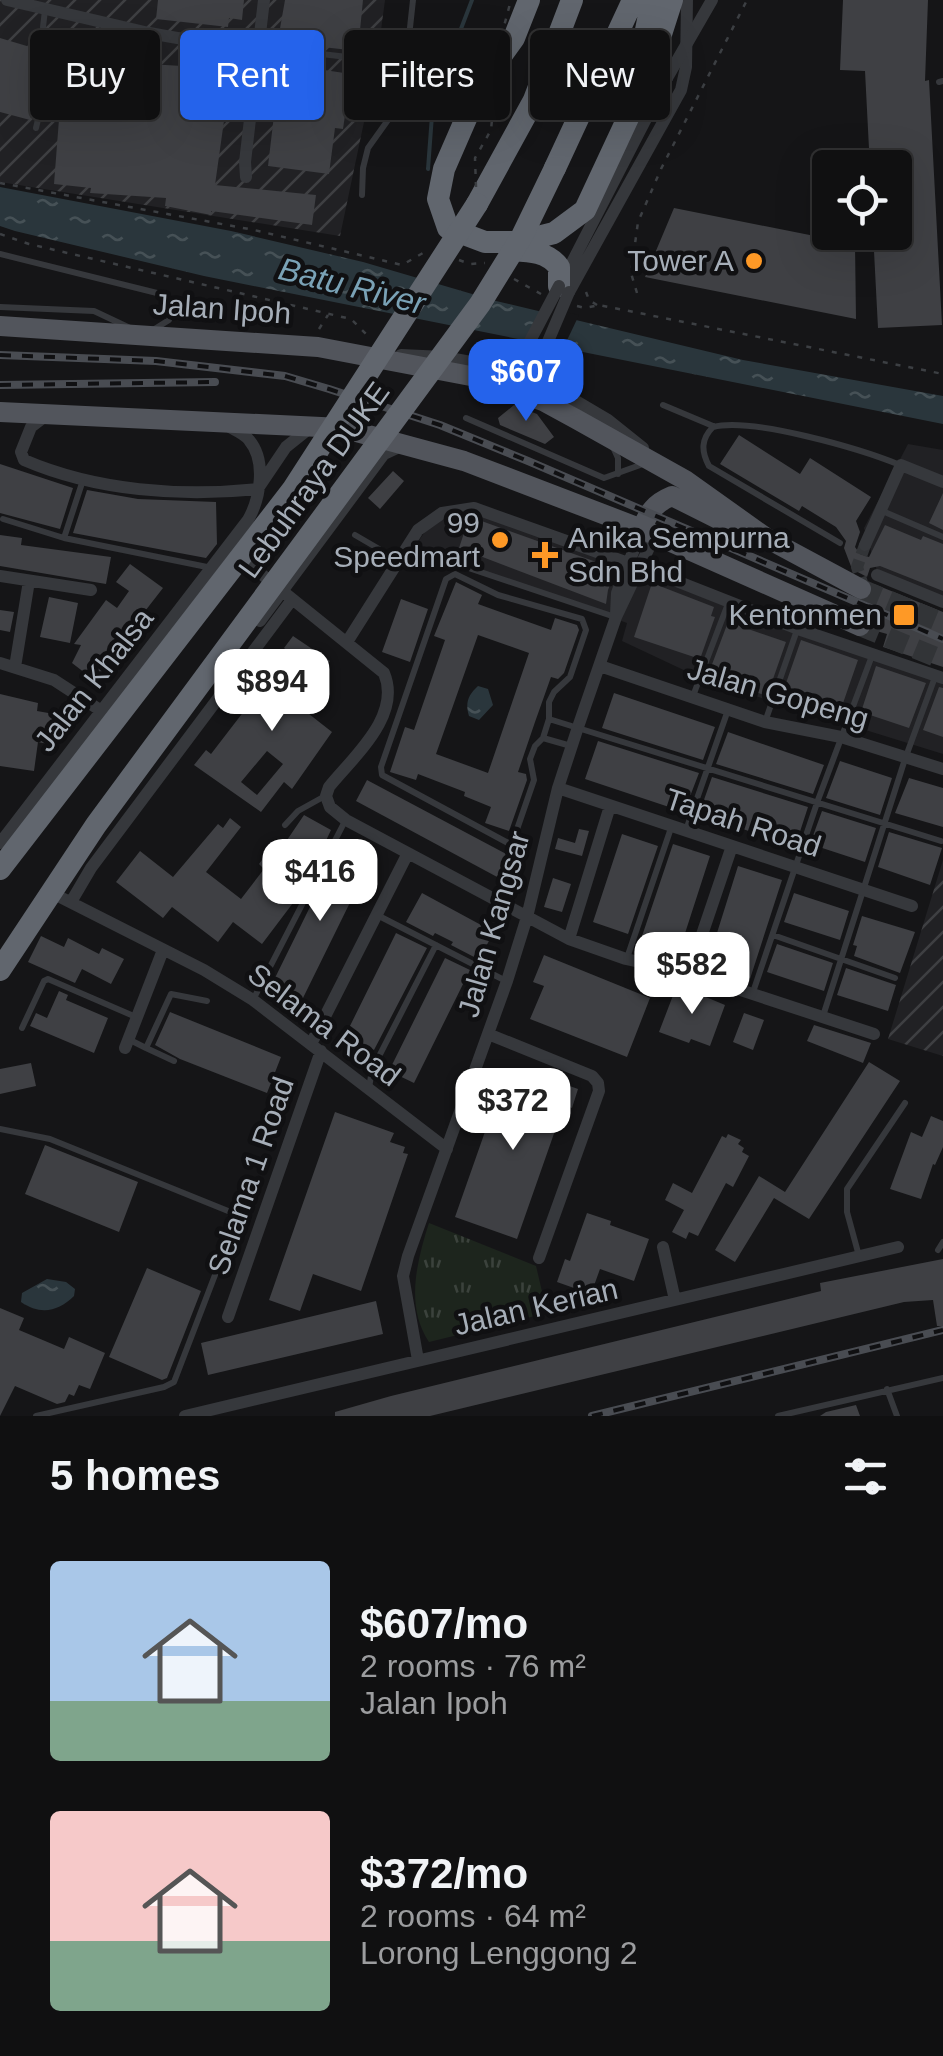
<!DOCTYPE html>
<meta charset="utf-8">
<style>
:root{--surface:#101011;--page:#1e1e1f;--text:#f1f3f6;--muted:#9c9d9f;--line:#303031;--accent:#2563eb}
body{margin:0;font-family:Helvetica,sans-serif;background:var(--page);color:var(--text);height:100vh;display:flex;flex-direction:column;font-size:38px;white-space:nowrap}
*{box-sizing:border-box;margin:0}
p{font-size:32px;color:var(--muted)}
.icon{flex:none;width:55px;height:55px;fill:none;stroke:currentColor;stroke-width:2;stroke-linecap:round;stroke-linejoin:round}
.map{position:relative;height:1416px;overflow:hidden}
.panel{display:flex;flex-direction:column;background:var(--surface);flex:1}
.panel>*{flex:none}
.top-card{position:absolute;left:30px;top:30px;width:885px;height:90px;display:flex;gap:20px}
.tools{position:absolute;left:812px;top:150px;display:grid;gap:20px}
.tools a{display:grid;place-items:center;width:100px;height:100px;border-radius:10px;background:var(--surface);box-shadow:0 10px 40px #0002,0 0 0 2px var(--line);font-size:50px}
.price{position:absolute;translate:-50% -85px;padding:0 22px;border-radius:20px;background:#fff;color:#222;font-size:32px;line-height:65px;filter:drop-shadow(0 2px 5px #0008)}
.price::after{content:'';position:absolute;left:50%;top:60px;width:30px;height:22px;margin-left:-15px;background:inherit;clip-path:polygon(0 0,100% 0,50% 100%)}
.price.on{background:var(--accent);color:#fff}
ul{padding:0;list-style:none}
li{display:flex;align-items:center;gap:30px;height:250px;padding:0 50px}
li span{display:grid;place-items:center;flex:none;width:280px;height:200px;border-radius:10px;color:#555}
li>.icon{margin-inline-start:auto}
span .icon{width:120px;height:120px;fill:#fffc;stroke-width:1}
li b{font-size:42px}
h2{display:flex;justify-content:space-between;align-items:center;height:120px;padding:0 50px;font-size:42px}
.tag{padding:0 35px;border-radius:10px;background:var(--surface);box-shadow:0 10px 40px #0002,0 0 0 2px var(--line);font-size:35px;line-height:90px}
.tag.on{background:var(--accent);color:#fff}
.map>svg:first-child{display:block}
.built{fill:#212124}
.industrial{fill:url(#industrial-furrows)}
.park{fill:url(#park-tufts)}
.water{fill:url(#water-ripples)}
.pier{fill:#151517}
.lines{fill:none;stroke-linecap:round;stroke-linejoin:round}
.stream{stroke:#2a363c;stroke-width:4}
.building{fill:#3f4044;fill-rule:evenodd}
.street-tunnel{stroke:#323437;stroke-width:12;stroke-dasharray:12 6;stroke-linecap:butt}
.primary-tunnel{stroke:#323437;stroke-width:20;stroke-dasharray:20 10;stroke-linecap:butt}
.path{stroke:#3c3f43;stroke-width:2.5;stroke-dasharray:5 8;stroke-linecap:butt}
.lane{stroke:#36383c;stroke-width:6}
.street{stroke:#36383c;stroke-width:12}
.primary{stroke:#52555c;stroke-width:20}
.highway{stroke:#61666e;stroke-width:22}
.rail-casing{stroke:#494c52;stroke-width:8}
.rail{stroke:#101012;stroke-width:4;stroke-dasharray:11;stroke-linecap:butt}
.path-bridge{stroke:#3c3f43;stroke-width:2.5;stroke-dasharray:5 8;stroke-linecap:butt}
.street-bridge{stroke:#36383c;stroke-width:12}
.highway-bridge{stroke:#61666e;stroke-width:22}
.poi-dot{fill:#fe9926;stroke:#101012;stroke-width:4}
.labels{text-anchor:middle;stroke-width:9;stroke-linejoin:round;paint-order:stroke}
.poi-label{font-size:30px;fill:#a6aeb8;stroke:#101012;text-anchor:end}
.street-label{font-size:30px;fill:#a6aeb8;stroke:#101012}
.water-label{font-size:32px;font-style:italic;fill:#7aa2b6;stroke:#101012}
</style>
<div class="map">
<svg width="943" height="1416" viewBox="0 0 943 1416">
<defs>
<pattern id="industrial-furrows" width="10" height="10" patternUnits="userSpaceOnUse" patternTransform="scale(2.5)"><rect width="10" height="10" fill="#212124"/><path d="M-1 1l2-2M0 10L10 0M9 11l2-2" fill="none" stroke="#3e3f42"/></pattern>
<pattern id="park-tufts" width="24" height="20" patternUnits="userSpaceOnUse" patternTransform="scale(2.5)"><rect width="24" height="20" fill="#1d251d"/><path d="M3 7l-1-3M5 7V3M7 7l1-3M15 17l-1-3M17 17v-4M19 17l1-3" fill="none" stroke="#3b423c"/></pattern>
<pattern id="water-ripples" width="26" height="14" patternUnits="userSpaceOnUse" patternTransform="scale(2.5)"><rect width="26" height="14" fill="#2a363c"/><path d="M2 4q2-2 4 0t4 0M15 11q2-2 4 0t4 0" fill="none" stroke="#465156"/></pattern>
</defs>
<rect width="100%" height="100%" fill="#151517"/>
<path class="built" d="M908,444L943,450V598L877,571L864,528Z
M472,504L943,679V754L707,681L622,641L627,623L415,546L429,526Z"/>
<path class="industrial" d="M0,0H385L377,60L340,236L0,182Z
M943,860V1056L888,1039Z"/>
<path class="park" d="M429,1223L536,1266L547,1313L429,1342C405,1306 417,1261 429,1223Z"/>
<path class="water" d="M0,187L231,231L363,262L496,301L743,360L943,396V424L204,276L15,231L0,226Z
M478,686L488,689L493,705L479,720L469,716C465,703 468,695 478,686Z
M47,1279L66,1282L75,1289L74,1296C58,1312 40,1315 21,1302L22,1293Z"/>
<path class="pier" d="M543,307L579,315L561,353L524,345Z"/>
<g class="lines">
<path class="stream" d="M428,169L433,102L472,0"/>
</g>
<path class="building" d="M158,0H244L242,20L229,18L228,27L156,19Z
M285,0H363L358,51L286,43L279,34Z
M843,0H928L925,81L929,80L942,325L878,328L873,232H895V168H870L865,71L840,70Z
M0,38L47,52L30,120L0,112Z
M103,53L113,54L112,62L183,66V61L225,67L230,78L215,185L316,195L312,225L211,211V215L165,206L166,198L90,193L91,188L54,184L59,119L64,120L70,58L102,60Z
M284,64L351,74L343,129L335,128L329,174L268,166L274,115L269,114L274,76L282,77Z
M674,208L855,244L856,319L645,277Z
M514,405L537,414L554,437L545,444L500,425L498,418Z
M739,435L800,474L810,458L871,497L856,521L860,532L855,547L860,554L869,557L885,525L921,540L923,536L943,544V591L880,566L870,568L867,577L852,569L844,548L846,541L836,527L802,506L799,511L720,464Z
M0,464L73,488L60,529L0,513Z
M393,471L404,481L380,509L368,498Z
M87,490L138,499L216,502L217,544L206,558L73,533Z
M943,493V530L929,523Z
M476,519L616,569L608,590L606,604L459,548L467,524Z
M0,535L22,538L21,545L111,557L106,584L0,566Z
M130,564L163,588L114,651L119,655L98,683L72,663L81,645L74,644L106,600L117,608L129,591L116,582Z
M456,582L482,595L478,604L551,630L555,618L577,625L579,630L564,673L558,679L551,677L535,722L518,772L526,774L527,780L509,831L485,823L491,807L464,796L465,792L418,774L416,780L390,772L405,727L414,730L445,640L434,636ZM478,635L529,653L488,773L436,754Z
M652,583L714,607L711,616L715,617L700,659L634,637Z
M874,584L943,612V667L883,647L887,634L873,630L872,619L866,614Z
M49,597L78,603L70,643L40,637Z
M401,599L428,609L410,662L382,652Z
M0,610L14,612L10,632L0,630Z
M728,622L786,642L767,696L708,675Z
M293,636L330,661L309,690L306,688L295,703L332,732L292,789L284,782L261,812L194,765L206,750L211,754L271,676L275,678L292,655L284,648ZM267,751L283,764L257,795L241,782Z
M801,640L858,660L842,706L785,686Z
M876,666L926,683L909,728L861,712Z
M939,687L943,688V737L923,730Z
M614,693L715,727L703,760L602,728Z
M0,694L38,703L37,711L54,714L52,725L58,726L54,745L38,742L34,771L0,766Z
M728,732L824,765L813,794L716,764Z
M598,741L699,773L684,812L585,779Z
M840,761L892,778L880,815L826,798Z
M712,777L808,807L795,847L699,814Z
M909,778L943,788V827L895,813Z
M367,780L510,856L499,878L356,801Z
M822,811L876,828L865,862L810,844Z
M304,815L331,830L315,864L283,846Z
M230,818L241,827L206,872L241,899L264,869L259,864L267,853L302,881L291,895L296,899L262,944L233,922L218,942L172,907L163,918L116,882L140,851L173,877L218,824L223,828Z
M579,829L589,831L582,856L555,849L558,838L575,843Z
M889,832L942,848L930,885L878,867Z
M622,834L658,846L628,934L593,922Z
M673,844L710,856L677,958L639,945Z
M339,848L369,864L302,1000L272,984Z
M738,866L782,880L749,982L706,968Z
M553,878L571,884L562,912L544,907Z
M422,893L494,932L480,957L476,958L451,945L453,942L435,933L433,936L406,922Z
M794,893L849,911L840,940L784,922Z
M862,916L915,932L900,973L854,956L857,946L853,945Z
M396,933L427,948L374,1050L345,1036Z
M41,936L64,947L68,938L99,954L102,948L124,959L111,984L82,969L75,983L28,962Z
M777,944L833,963L824,991L767,972Z
M544,955L650,998L627,1057L530,1019L544,986L533,982Z
M445,958L470,970L414,1083L389,1071Z
M846,968L896,985L888,1011L837,995Z
M677,985L725,1005L710,1046L691,1039L689,1043L659,1032Z
M59,991L68,995L66,1000L108,1018L94,1053L30,1026L36,1013L47,1018Z
M170,1012L281,1057L267,1093L180,1059L155,1045Z
M744,1013L764,1020L753,1050L733,1042Z
M814,1025L871,1043L863,1063L807,1041Z
M869,1062L900,1081L809,1219L774,1198L735,1262L715,1250L759,1176L785,1192Z
M31,1063L36,1086L0,1094V1069Z
M506,1072L539,1084L542,1076L578,1089L572,1108L564,1105L517,1239L455,1217Z
M335,1112L394,1133L390,1142L405,1147L403,1153L408,1154L361,1291L313,1274L300,1311L269,1300Z
M931,1116L943,1121V1147L935,1165L933,1164L921,1199L890,1189L911,1132L922,1137Z
M728,1134L741,1140L738,1144L744,1148L742,1152L749,1156L733,1187L726,1183L698,1236L689,1232L686,1239L672,1232L684,1210L665,1200L673,1183L692,1193L722,1136L726,1138Z
M45,1145L138,1182L119,1232L25,1194Z
M587,1213L611,1221L610,1225L649,1239L634,1281L600,1269L591,1294L557,1282L565,1259L570,1261Z
M943,1259V1326H937L933,1300L904,1302L430,1416H335V1412L391,1396L821,1291L820,1283Z
M147,1268L201,1291L167,1378L162,1380L109,1357Z
M376,1301L383,1334L208,1375L201,1343Z
M0,1308L24,1318L19,1330L64,1349L69,1337L105,1353L90,1389L79,1385L74,1396L69,1394L65,1402L57,1404L15,1386L0,1416Z
M856,1405L860,1416H820L826,1412Z"/>
<g class="lines">
<path class="street-tunnel" d="M864,589L857,567L865,545"/>
<path class="primary-tunnel" d="M861,589L943,623
M860,626L943,660"/>
<path class="path" d="M0,183L254,230L402,265L423,253
M0,234L29,244L351,319L366,334
M459,260L470,264L485,263
M514,279L541,294
M586,292L589,300L597,305
M637,293L631,273L638,222L661,169L747,0
M577,306L585,308L599,305L943,374
M319,329L328,315"/>
<path class="lane" d="M258,52L287,50L356,58L407,55
M939,82L943,81
M36,128L54,51L43,27L45,10
M362,195L363,168L368,148L388,120L408,100L411,91L407,55L413,0
M0,254L165,295L174,306L169,320L153,330
M0,307L94,311L130,328
M663,405L713,426
M466,418L604,478L643,464
M613,447L618,458V474
M880,510L943,537
M3,519L64,538L212,568
M355,535L398,560
M64,538L83,480
M840,543L709,466C701,451 701,439 713,427C752,417 861,449 900,465
M409,548L615,617
M455,574L498,595L582,619L586,630L570,677L554,692L549,702V719L543,738L535,746L530,759L534,780L514,838L508,843L382,775L381,767L446,579Z
M693,696L729,601
M549,719L941,841
M765,722L797,630
M543,738L571,746
M285,825L298,811L325,796
M686,830L728,710
M379,916L506,981
M773,935L895,978
M627,958L671,828
M752,995L818,800L873,653
M253,1000L345,821
M823,1016L905,759L935,677
M22,1028L44,981L48,979L136,1017
M130,1040L146,1048L171,994L207,1001
M146,1048L174,1061
M369,1088L372,1070L436,945
M0,1129L50,1139L238,1215L174,1382L164,1387L36,1416
M938,1250L943,1242
M859,1256L847,1212V1189L905,1103
M887,1389L897,1416
M778,1416L943,1378"/>
<path class="street" d="M7,0L149,33L257,52
M246,177L245,162L264,0
M563,280L667,78
M569,292L681,90L686,67L687,0
M401,355L444,357L508,369L521,358
M538,365L547,384L608,420L643,448
M48,414L31,427L21,452L24,460C96,491 181,497 258,489
M259,487L286,447L311,427
M865,545L901,465L943,482
M229,548L384,673C402,716 354,756 329,787L326,796L330,807L346,820L569,939L626,959L689,973L874,1034
M641,567L798,629L943,678
M877,575L943,602
M0,576L91,590
M616,615L617,593L642,529
M260,621L384,454L403,445
M347,642L418,530L442,513L474,508L628,563
M0,663L54,680L100,710
M600,666L765,722L841,737L943,769
M15,667L29,581
M558,788L912,906
M0,843L248,520C260,499 267,461 249,440C245,434 235,430 228,426
M58,896L204,970L253,1000L447,1149
M71,902L91,868L291,601
M569,939L610,806
M689,973L732,846
M488,1034L592,1076L598,1083L599,1091L539,1258
M311,1044L408,853
M125,1048L163,950
M663,1247L675,1300
M228,1317L321,1051
M418,1360L403,1276L408,1256L507,981L527,917L558,788L578,727L616,617L655,535
M185,1416L898,1247"/>
<path class="primary" d="M0,326L318,347L481,378L543,401L576,419L685,480L768,539L861,589
M0,412L342,428L464,461L642,529L860,626
M642,529C648,512 655,503 672,496L726,523"/>
<path class="highway" d="M529,0L514,38L481,84L444,169L438,199L448,228L485,242H518L554,233L585,210L648,75L672,0
M642,50L652,0
M555,168L633,0
M477,204L534,100L572,0
M510,250C528,251 547,251 559,267V286"/>
<g class="rail-casing">
<path id="rail" d="M0,355L156,361L285,376L329,389L440,425L528,461L943,639
M0,385L215,382
M592,1416L943,1330"/>
</g>
<use href="#rail" class="rail"/>
<path class="path-bridge" d="M476,187L475,158L491,130L499,45L511,0"/>
<path class="street-bridge" d="M667,78L712,0
M521,358L559,286
M538,365L569,292"/>
<path class="highway-bridge" d="M0,869L293,489L477,204
M0,970L96,825L480,304L522,236L555,168"/>
</g>
<g class="poi-dot">
<circle cx="754" cy="261" r="10"/>
<circle cx="500" cy="540" r="10"/>
<path d="M540 540h10v10h10v10h-10v10h-10v-10h-10v-10h10z"/>
<rect x="892" y="603" width="24" height="24" rx="5"/>
</g>
<g class="labels">
<g class="poi-label">
<text x="734" y="271">Tower A</text>
<text x="480" y="533">99<tspan x="480" dy="34">Speedmart</tspan></text>
<text x="568" y="548" text-anchor="start">Anika Sempurna<tspan x="568" dy="34">Sdn Bhd</tspan></text>
<text x="882" y="625">Kentonmen</text>
</g>
<g class="street-label">
<text transform="translate(222 309) rotate(4)" y="10">Jalan Ipoh</text>
<text transform="translate(314 480) rotate(-54)" y="10">Lebuhraya DUKE</text>
<text transform="translate(94 680) rotate(-52)" y="10">Jalan Khalsa</text>
<text transform="translate(778 694) rotate(16)" y="10">Jalan Gopeng</text>
<text transform="translate(743 823) rotate(18)" y="10">Tapah Road</text>
<text transform="translate(494 924) rotate(-74)" y="10">Jalan Kangsar</text>
<text transform="translate(324 1025) rotate(37)" y="10">Selama Road</text>
<text transform="translate(251 1176) rotate(-71)" y="10">Selama 1 Road</text>
<text transform="translate(536 1307) rotate(-13)" y="10">Jalan Kerian</text>
</g>
<g class="water-label">
<text transform="translate(352 286) rotate(14)" y="11">Batu River</text>
</g>
</g>
</svg>
<div class="tools">
<a><svg class="icon" aria-label="locate" viewBox="0 0 24 24"><circle cx="12" cy="12" r="6"/><path d="M12 2v4M12 18v4M2 12h4M18 12h4"/></svg></a>
</div>
<b class="price on" style="left:526px;top:424px">$607</b>
<b class="price" style="left:272px;top:734px">$894</b>
<b class="price" style="left:320px;top:924px">$416</b>
<b class="price" style="left:692px;top:1017px">$582</b>
<b class="price" style="left:513px;top:1153px">$372</b>
<div class="top-card">
<a class="tag">Buy</a>
<a class="tag on">Rent</a>
<a class="tag">Filters</a>
<a class="tag">New</a>
</div>
</div>
<section class="panel">
<h2>5 homes<svg class="icon" aria-label="filters" viewBox="0 0 24 24"><path d="M4 7h16M4 17h16"/><circle cx="9" cy="7" r="2"/><circle cx="15" cy="17" r="2"/></svg></h2>
<ul>
<li><span style="background:linear-gradient(#a9c7e8 70%,#7fa58c 0)"><svg class="icon" aria-label="home" viewBox="0 0 24 24"><path d="M3 11l9-7 9 7M6 9v11h12V9"/></svg></span><div><b>$607/mo</b><p>2 rooms · 76 m²</p><p>Jalan Ipoh</p></div></li>
<li><span style="background:linear-gradient(#f6c9c9 65%,#7fa58c 0)"><svg class="icon" aria-label="home" viewBox="0 0 24 24"><path d="M3 11l9-7 9 7M6 9v11h12V9"/></svg></span><div><b>$372/mo</b><p>2 rooms · 64 m²</p><p>Lorong Lenggong 2</p></div></li>
</ul>
</section>
